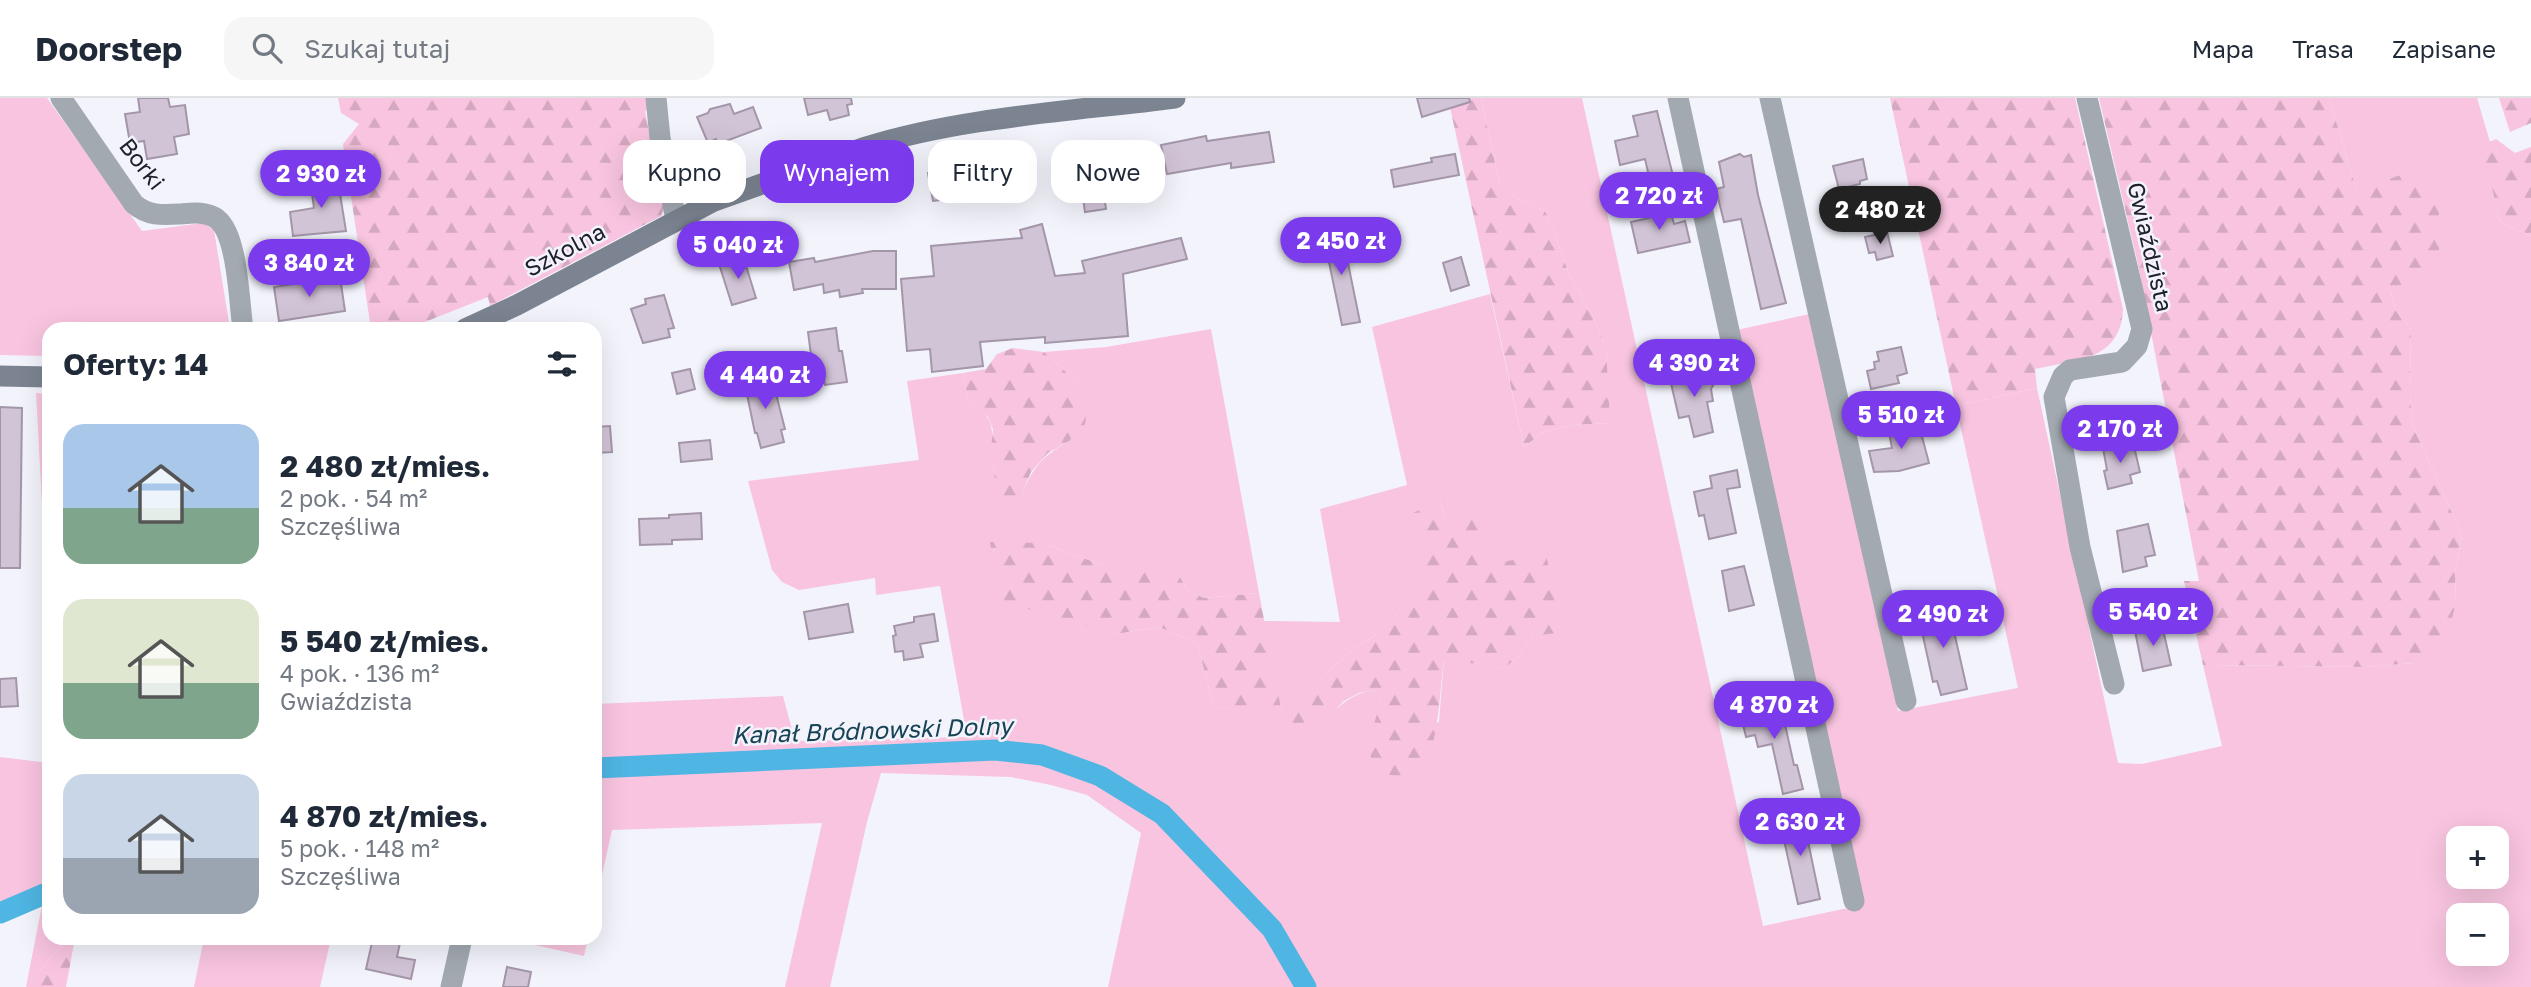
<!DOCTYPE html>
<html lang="pl">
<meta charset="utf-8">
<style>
:root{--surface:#fff;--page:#f6f6f7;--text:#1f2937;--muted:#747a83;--line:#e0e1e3;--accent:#7c3aed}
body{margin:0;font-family:"Golos Text",sans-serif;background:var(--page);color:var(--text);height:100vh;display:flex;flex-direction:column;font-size:26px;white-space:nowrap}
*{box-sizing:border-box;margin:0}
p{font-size:23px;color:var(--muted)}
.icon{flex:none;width:38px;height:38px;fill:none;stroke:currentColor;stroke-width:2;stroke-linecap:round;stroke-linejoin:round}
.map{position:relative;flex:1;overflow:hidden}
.sheet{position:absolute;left:42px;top:224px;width:560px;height:623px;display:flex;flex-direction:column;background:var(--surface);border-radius:21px;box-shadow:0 7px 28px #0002}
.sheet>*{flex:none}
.hud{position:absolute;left:623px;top:42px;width:665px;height:63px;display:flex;gap:14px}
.buttons{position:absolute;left:2446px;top:728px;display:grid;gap:14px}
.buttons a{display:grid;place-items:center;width:63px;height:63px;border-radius:14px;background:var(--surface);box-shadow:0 7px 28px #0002;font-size:35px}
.price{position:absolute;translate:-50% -60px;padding:0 16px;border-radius:24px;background:var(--accent);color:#fff;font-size:23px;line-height:46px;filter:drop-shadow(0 2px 4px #0008)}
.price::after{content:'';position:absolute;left:50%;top:42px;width:21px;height:16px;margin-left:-10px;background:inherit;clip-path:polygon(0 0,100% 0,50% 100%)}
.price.selected{background:#222;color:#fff}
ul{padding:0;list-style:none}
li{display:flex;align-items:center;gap:21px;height:175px;padding:0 21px}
li span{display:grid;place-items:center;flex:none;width:196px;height:140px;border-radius:21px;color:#555}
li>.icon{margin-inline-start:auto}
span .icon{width:84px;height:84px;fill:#fffc;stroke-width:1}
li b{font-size:30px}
h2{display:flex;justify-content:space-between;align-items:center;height:84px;padding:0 21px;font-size:30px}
.pill{padding:0 24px;border-radius:21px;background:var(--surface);box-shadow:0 7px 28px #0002;font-size:24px;line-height:63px}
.pill.selected{background:var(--accent);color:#fff}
header{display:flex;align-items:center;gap:42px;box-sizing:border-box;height:98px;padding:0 35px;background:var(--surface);border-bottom:2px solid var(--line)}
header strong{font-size:33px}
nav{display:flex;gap:38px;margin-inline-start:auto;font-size:24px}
.search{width:490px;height:63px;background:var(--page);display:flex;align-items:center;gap:18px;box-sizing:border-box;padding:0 24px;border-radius:21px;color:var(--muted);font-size:26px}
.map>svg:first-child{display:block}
.grass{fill:#f8c4df;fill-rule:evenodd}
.forest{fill:url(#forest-firs)}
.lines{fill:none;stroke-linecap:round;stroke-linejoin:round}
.canal{stroke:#4fb5e3;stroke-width:21}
.building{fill:#d2c4d7;stroke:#a496a9;stroke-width:2}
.street{stroke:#a3a9b1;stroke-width:21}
.secondary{stroke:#7c8491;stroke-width:21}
.labels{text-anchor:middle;stroke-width:5;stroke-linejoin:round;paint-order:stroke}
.street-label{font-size:23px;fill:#202028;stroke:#f3f3fc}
.water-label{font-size:24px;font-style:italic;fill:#174356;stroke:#f3f3fc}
</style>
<header>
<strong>Doorstep</strong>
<div class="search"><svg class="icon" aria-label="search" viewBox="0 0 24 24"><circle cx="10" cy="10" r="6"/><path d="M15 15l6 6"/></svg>Szukaj tutaj</div>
<nav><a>Mapa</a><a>Trasa</a><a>Zapisane</a></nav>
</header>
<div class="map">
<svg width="2531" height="889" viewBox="0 0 2531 889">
<defs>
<pattern id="forest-firs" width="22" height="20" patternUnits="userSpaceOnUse" patternTransform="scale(1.75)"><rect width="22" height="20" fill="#f8c4df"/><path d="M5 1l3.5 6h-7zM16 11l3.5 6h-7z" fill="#d4a8bf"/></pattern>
</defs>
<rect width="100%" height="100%" fill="#f3f3fc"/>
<path class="grass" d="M0,0H47L142,133L203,125L214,132L230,231H49V258L0,257Z
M1481,0H1582L1763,828L1862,807L1737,232L1809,216L1898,613L2018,590L1956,308L2037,290L2118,665L2142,666L2222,648L2203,567L2366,569L2414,565L2456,505L2455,474L2462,437L2412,326L2410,295L2411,231L2396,213L2390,191L2422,176L2357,93L2329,0H2477L2490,44L2483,47L2500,124L2531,138V889H1108L1141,735L1087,697L1051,687L1011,679L881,675L867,724L830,889H785L822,725L612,732L595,809V606L783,598L795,643L967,639L940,488L876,497L875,480L799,492L782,484L772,472L748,383L919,362L907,283L963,275L968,304C974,309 982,313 987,319C995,328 993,360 994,375L1022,395C1034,368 1043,358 1069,343L1078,285L1044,254L1106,249L1211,231L1259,495L1204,500L1188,493L1180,479L1105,468L1042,445H990L1116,536L1159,529L1197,545L1214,609L1282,616L1263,523L1340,524L1320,411L1407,387L1372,229L1490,196L1524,349L1542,335L1571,327L1609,325L1606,250L1594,220L1569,176L1553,130L1545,113L1517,100L1500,88ZM1440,402L1447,425L1488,467L1533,538L1518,559L1504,570L1444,560L1439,624L1370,657C1370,635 1380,619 1380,599L1372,592C1349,597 1337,610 1320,626L1282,617L1331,571L1358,548L1373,539L1396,517L1427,476ZM2459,740H2497V779H2459ZM2459,817H2497V856H2459Z
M36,295L49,296V535Z
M0,659L49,665V840H68L26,889L43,802L0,822Z
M204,840H331L320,889H194Z
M504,840H588L584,858Z"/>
<path class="forest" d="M338,0H667L645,13L664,110L661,118L490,208L488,199L407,231H371L343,46L359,26L341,15Z
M1448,0H1481L1500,88L1517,100L1545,113L1553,130L1569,176L1594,220L1606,250L1610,325L1571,327L1542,335L1524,349Z
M1890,0H2075L2123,211C2121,263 2075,262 2035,271L2037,290L1956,308Z
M2099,0H2329L2357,93L2422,69L2439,114V158L2422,176L2390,192L2396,213L2411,231L2410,295L2412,326L2462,437L2455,474L2456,505L2448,536L2436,554L2414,565L2366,569L2203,567L2184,483H2199L2137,162Z
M2499,0H2531V25L2510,34Z
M2496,41L2515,55L2531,49V138L2500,124L2482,47Z
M1013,250L1044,254L1078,285L1086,301L1087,312L1085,326L1069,343L1048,355L1031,374L1022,395L1008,404L998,403L991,351L993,331L988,319L968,304L963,275L986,271L997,256Z
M1440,402L1447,425L1478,414L1488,466L1546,457L1564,534L1533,538L1518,559L1504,570L1444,561C1439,598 1440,634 1425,669L1401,680C1395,678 1384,676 1379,671C1357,653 1380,621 1380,599L1372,592L1359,595L1344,603L1321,626L1298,630L1282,617L1214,609L1197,545L1159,529L1116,536L999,503L990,444L1042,445L1105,468L1164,470L1180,479L1188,493L1204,500L1259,495L1282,616L1331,571L1358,548L1373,539L1396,517L1426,476L1413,415Z
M68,840H75L66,889H26Z"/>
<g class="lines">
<path class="canal" d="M595,670L995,652L1042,657L1100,678L1162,716L1272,831L1306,889
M0,815L49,794"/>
</g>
<path class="building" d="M138,0H168L170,9L185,7L189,36L174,39L177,56L147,61L144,43L130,45L125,16L140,14Z
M804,0H851L852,6L847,7L849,17L830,22L827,12L808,17Z
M1417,0H1469L1470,4L1422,19Z
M730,6L734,16L753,9L761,30L718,46L716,41L708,45L697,19L708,15L710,11Z
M1657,13L1674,82L1651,87L1645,61L1620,67L1615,43L1638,38L1633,18Z
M1269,34L1274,64L1231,70V65L1167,76L1161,47L1206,38L1207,43Z
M1455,56L1459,77L1394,89L1391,72L1432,64L1431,60Z
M1740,56L1744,59L1751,57L1758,97L1786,205L1761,211L1741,121L1724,124L1716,91L1724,89L1719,64Z
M1863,61L1867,81L1860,83V86L1839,91L1833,68Z
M945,73L946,76L952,75L953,81H956L958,100L933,103L928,75Z
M337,77L346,133L293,138L290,114L314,110L310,81Z
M1101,77L1106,111L1085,114L1080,80Z
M1670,111L1674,126L1685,123L1690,144L1638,155L1631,124L1649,120L1648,115Z
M1042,126L1055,178L1085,175L1082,163L1181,140L1187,161L1123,176L1128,238L1045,245V239L980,244L983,268L932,274L930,251L907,253L901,181L934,178L931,148L1022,140L1020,132Z
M1341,131L1360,224L1342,227L1323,135Z
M1887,134L1893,158L1877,162L1875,154L1869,155L1865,139Z
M873,153H896V191H862L863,195L840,199L839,192L824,195L823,186L794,192L789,164L814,160L815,164Z
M743,158L756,200L732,207L719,166Z
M1461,159L1469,187L1451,193L1443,165Z
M340,179L345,213L279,223L274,189Z
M664,197L674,230L668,231L670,239L643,245L631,211L646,206L645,201Z
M836,230L839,253H842L847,284L825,287L822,270L813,272L808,234Z
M1901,249L1907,275L1897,278L1899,285L1871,291L1867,273L1875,271L1874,264L1879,263L1877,254Z
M690,271L695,291L677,296L672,275Z
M1684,272L1692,276L1709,273L1715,276L1716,282L1711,291L1713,303L1707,304L1713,334L1694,339L1689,318L1679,320L1670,281L1676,274Z
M767,276L770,289L774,288L785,331L781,332L784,344L761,350L757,335H755L744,282Z
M0,309L22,310L20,470H0Z
M1903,325L1910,329L1919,327L1929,365L1899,373L1874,374L1869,353L1892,350L1889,334L1899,332Z
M610,328L612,354L595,355V329Z
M710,342L712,361L681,364L679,345Z
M2133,344L2140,374L2130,377L2132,385L2108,391L2104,373L2107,372L2103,350Z
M1737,372L1740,389L1727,391L1736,435L1709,441L1704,417L1699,418L1694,394L1712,390L1710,378Z
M701,415L702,441L672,442V446L640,447L639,421L669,420V417Z
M2148,426L2155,457L2145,459L2147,468L2123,474L2117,433Z
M1744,468L1754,507L1729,513L1722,473Z
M848,506L853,534L809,541L804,514Z
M1948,507L1967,591L1941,597L1937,583L1933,584L1921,529L1925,528L1922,513Z
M934,516L938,543L920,546L923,559L904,562L903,553L895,554L893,538L896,537L894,528L914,524V519Z
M2162,527L2171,567L2143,573L2135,533Z
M16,580L18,608L0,609V581Z
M1769,603L1770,607L1780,604L1794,667H1797L1803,691L1783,696L1772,646L1758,649L1755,637L1746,639L1742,622L1752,620L1749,608Z
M1800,714L1805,729L1820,801L1798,806L1779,719Z
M373,840H401L397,859L415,862L411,881L366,871Z
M507,869L531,874L528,889H503Z"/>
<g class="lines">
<path class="street" d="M61,0L134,106C148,118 162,117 180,116C192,115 206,113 217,121C238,137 239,205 243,231
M656,0L660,40L676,122
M1678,0L1854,803
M1770,0L1906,603
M2087,0L2142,231L2137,248L2122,264L2070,272L2063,278L2054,299L2080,449L2114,586
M451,889L462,840"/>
<path class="secondary" d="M465,231L517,207L714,103L866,49C961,19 1076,13 1175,0
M0,278L49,279"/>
</g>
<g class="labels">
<g class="street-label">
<text transform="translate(142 66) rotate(52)" y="8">Borki</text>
<text transform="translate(2150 149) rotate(77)" y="8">Gwiaździsta</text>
<text transform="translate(565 152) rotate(-28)" y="8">Szkolna</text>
</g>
<g class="water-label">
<text transform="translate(872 633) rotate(-2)" y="8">Kanał Bródnowski Dolny</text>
</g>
</g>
</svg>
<div class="buttons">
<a>+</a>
<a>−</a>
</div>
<b class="price" style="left:321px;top:112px">2 930 zł</b>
<b class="price" style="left:1659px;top:134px">2 720 zł</b>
<b class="price selected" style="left:1880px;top:148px">2 480 zł</b>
<b class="price" style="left:1341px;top:179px">2 450 zł</b>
<b class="price" style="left:738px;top:183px">5 040 zł</b>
<b class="price" style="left:309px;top:201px">3 840 zł</b>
<b class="price" style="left:1694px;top:301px">4 390 zł</b>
<b class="price" style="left:765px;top:313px">4 440 zł</b>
<b class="price" style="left:1901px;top:353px">5 510 zł</b>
<b class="price" style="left:2120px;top:367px">2 170 zł</b>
<b class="price" style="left:2153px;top:550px">5 540 zł</b>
<b class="price" style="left:1943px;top:552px">2 490 zł</b>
<b class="price" style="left:1774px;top:643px">4 870 zł</b>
<b class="price" style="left:1800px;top:760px">2 630 zł</b>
<div class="hud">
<a class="pill">Kupno</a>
<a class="pill selected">Wynajem</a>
<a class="pill">Filtry</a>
<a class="pill">Nowe</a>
</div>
<section class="sheet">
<h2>Oferty: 14<svg class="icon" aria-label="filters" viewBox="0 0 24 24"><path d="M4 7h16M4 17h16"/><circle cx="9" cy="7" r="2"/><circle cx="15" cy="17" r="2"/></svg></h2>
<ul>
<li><span style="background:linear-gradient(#a9c7e8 60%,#7fa58c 0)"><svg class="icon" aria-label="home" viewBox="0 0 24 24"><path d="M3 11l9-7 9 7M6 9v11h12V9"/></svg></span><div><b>2 480 zł/mies.</b><p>2 pok. · 54 m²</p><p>Szczęśliwa</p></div></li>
<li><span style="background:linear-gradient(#dfe7d0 60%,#7fa58c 0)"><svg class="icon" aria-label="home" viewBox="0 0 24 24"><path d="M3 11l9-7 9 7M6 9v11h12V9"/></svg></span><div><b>5 540 zł/mies.</b><p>4 pok. · 136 m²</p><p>Gwiaździsta</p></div></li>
<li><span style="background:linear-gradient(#c9d6e8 60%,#9aa5b1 0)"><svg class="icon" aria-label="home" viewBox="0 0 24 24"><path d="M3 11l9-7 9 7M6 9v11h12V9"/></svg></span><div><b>4 870 zł/mies.</b><p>5 pok. · 148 m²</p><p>Szczęśliwa</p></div></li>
</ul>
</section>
</div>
